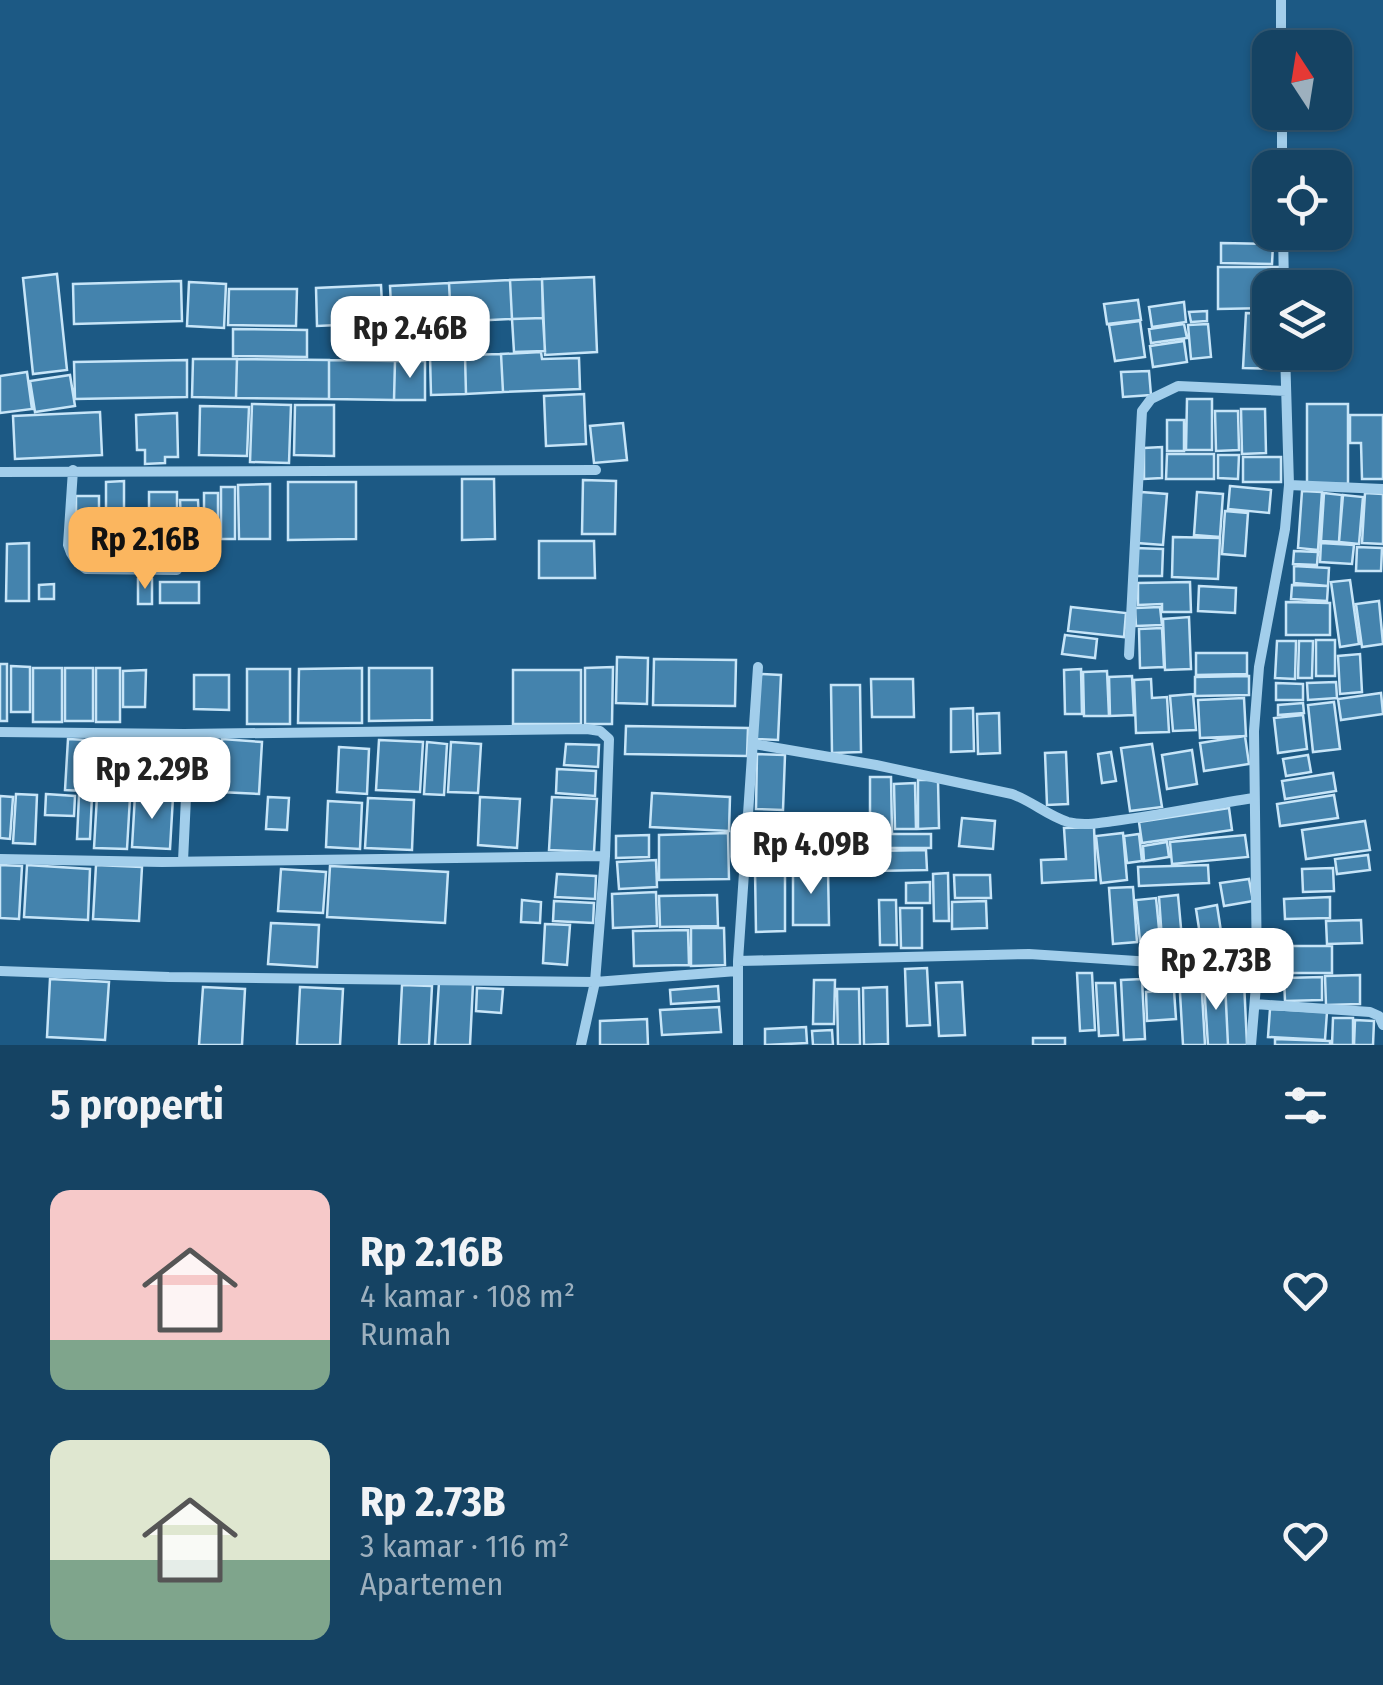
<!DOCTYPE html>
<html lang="id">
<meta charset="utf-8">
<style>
:root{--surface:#154363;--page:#1e4a69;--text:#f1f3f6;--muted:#9db0be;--line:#345c78;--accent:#fbb65f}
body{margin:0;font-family:"Fira Sans Condensed",sans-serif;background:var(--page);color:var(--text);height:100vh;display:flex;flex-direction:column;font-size:38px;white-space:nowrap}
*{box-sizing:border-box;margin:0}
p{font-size:32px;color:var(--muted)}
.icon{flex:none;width:55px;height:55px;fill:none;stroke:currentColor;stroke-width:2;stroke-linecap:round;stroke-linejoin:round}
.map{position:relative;height:1045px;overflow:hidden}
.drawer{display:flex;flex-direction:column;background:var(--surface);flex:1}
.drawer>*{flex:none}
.needle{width:65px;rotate:348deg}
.tools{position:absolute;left:1252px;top:30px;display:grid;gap:20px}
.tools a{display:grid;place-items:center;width:100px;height:100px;border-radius:20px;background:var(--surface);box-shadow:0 2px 8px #0004,0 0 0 2px var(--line);font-size:50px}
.price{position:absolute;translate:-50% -85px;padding:0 22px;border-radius:20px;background:#fff;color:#222;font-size:32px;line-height:65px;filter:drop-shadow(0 2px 5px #0008)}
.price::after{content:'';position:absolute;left:50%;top:60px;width:30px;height:22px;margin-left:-15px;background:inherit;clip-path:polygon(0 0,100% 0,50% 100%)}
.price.selected{background:var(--accent);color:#111}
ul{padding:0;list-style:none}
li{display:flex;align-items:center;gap:30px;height:250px;padding:0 50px}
li span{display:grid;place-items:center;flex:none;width:280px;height:200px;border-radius:20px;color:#555}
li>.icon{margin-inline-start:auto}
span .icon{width:120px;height:120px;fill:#fffc;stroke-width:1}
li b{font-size:42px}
h2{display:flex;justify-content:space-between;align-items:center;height:120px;padding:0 50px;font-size:42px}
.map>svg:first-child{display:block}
.building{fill:#4483ad;stroke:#c7e5f8;stroke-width:2.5}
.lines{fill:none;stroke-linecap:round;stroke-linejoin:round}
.street{stroke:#a2ceeb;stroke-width:10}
</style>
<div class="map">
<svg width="1383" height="1045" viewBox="0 0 1383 1045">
<rect width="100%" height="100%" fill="#1c5984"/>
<path class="building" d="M1221,243L1273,244L1272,264L1221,263Z
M1218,267H1278V288H1270V308L1218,309Z
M57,274L67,370L33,374L23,278Z
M594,277L597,352L545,355L542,279Z
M542,279L543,318L512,319L510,280Z
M510,280L512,319L451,322L449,283Z
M181,281L182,321L74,324L73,284Z
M189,282L226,284L224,328L187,326Z
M449,283L451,322L392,325L390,286Z
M381,285L383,323L317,326L316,288Z
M229,289H297L296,326L228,325Z
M1138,300L1141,320L1107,324L1104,304Z
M1184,302L1186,322L1152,327L1149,307Z
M1207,311V321L1191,322L1189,312Z
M1246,313L1270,314V352H1280L1279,369L1243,368Z
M543,318L545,351L514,352L512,319Z
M1140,321L1145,357L1115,361L1109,325Z
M1184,324L1187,338L1151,343L1149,329Z
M1208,324L1211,357L1191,359L1188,325Z
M233,329L307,330V357L233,356Z
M1184,341L1187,362L1153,367L1150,346Z
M541,352L542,359L579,358L580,389L503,392L501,354Z
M501,354L503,392L466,394L465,355Z
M465,355L466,394L431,395L430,356Z
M193,359H237L236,398L192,397Z
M237,359L329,360V399L236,398Z
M187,360V397L75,399L74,362Z
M329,360L395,361L394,400L329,399Z
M395,361H425V400H394Z
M1149,371L1151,395L1123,397L1121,372Z
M27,372L32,409L0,413V376Z
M70,375L75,406L35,412L30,381Z
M584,394L586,444L546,446L544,396Z
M1187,399H1212V450H1186Z
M252,404L291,405L289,463L250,462Z
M1307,404H1348V484H1307Z
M295,405H334V456L294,455Z
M200,406L249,407L247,456L199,455Z
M1241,409H1265L1266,453L1242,454Z
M1215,411H1238L1239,450L1216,451Z
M100,412L102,455L15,459L13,416Z
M177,413L178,457H165V463L145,464V450H137L136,415Z
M1350,415H1383V479H1362L1361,443H1350Z
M1167,420H1184V451H1167Z
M623,423L627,460L594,463L590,426Z
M1162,447V478L1144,479V448Z
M1167,454H1214V479H1166Z
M1218,455H1239L1238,479L1218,478Z
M1243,457H1281V482H1243Z
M462,479H494L495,539L462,540Z
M583,480L616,481L615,534H582Z
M124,481V520L106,521V482Z
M288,482H356V539L288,540Z
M270,484V539H239L238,485Z
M1230,486L1271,490L1269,513L1228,509Z
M221,487H235V539H221Z
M1302,491L1322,492L1318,550L1298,548Z
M149,492H177V518H149Z
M1141,492L1167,494L1163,545L1137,543Z
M1197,492L1223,494L1220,537L1194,535Z
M204,493H218V538H204Z
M1324,493L1342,495L1339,542L1321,541Z
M1365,493L1383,494V544L1362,543Z
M1343,495L1363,497L1359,544L1339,542Z
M76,496H99V539H76Z
M180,500H198L199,520H181Z
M1225,511L1248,513L1245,556L1222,554Z
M161,523H196V565H161Z
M1173,537L1220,538L1218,579L1172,577Z
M156,540V562L110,563V541Z
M539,541H594L595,578H539Z
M29,543V601H6L7,544Z
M77,543H105V562H77Z
M1321,543L1354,545L1352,564L1320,562Z
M1357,547L1382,548L1381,571H1356Z
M1135,548L1163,549L1162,576H1134Z
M1294,551L1318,552L1317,565L1293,564Z
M1294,566L1329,568L1328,586L1294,583Z
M138,579H152V604H138Z
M1350,580L1359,644L1340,647L1331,582Z
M160,582H199V603H160Z
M1190,582L1191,612H1162V604L1138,605V583Z
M54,584V599H39V585Z
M1292,585L1328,586L1327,601L1291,599Z
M1199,586L1236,588L1235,613L1198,611Z
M1379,601L1383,644L1362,647L1356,604Z
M1286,602L1330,603V635H1286Z
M1071,607L1126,613L1124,637L1068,631Z
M1160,607L1162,625L1136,626L1135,608Z
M1189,617L1191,669L1165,670L1163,619Z
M1162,628L1164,667L1140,668L1139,629Z
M1065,635L1097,639L1095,658L1062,654Z
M1316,640H1335V676H1316Z
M1277,641H1296L1295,679L1275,678Z
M1299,641H1313L1312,678H1298Z
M1196,653H1247V674L1196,675Z
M1360,654L1362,692L1340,694L1338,656Z
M617,657L648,658L647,704L616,703Z
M654,659L736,660L735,706L653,705Z
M0,664H7V721H0Z
M11,666L30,667V712H11Z
M613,667L612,724H585V668Z
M33,668H62V722H33Z
M65,668H93V721H65Z
M96,668H120V722H96Z
M362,668V723H298L299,669Z
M369,668H432V720L369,721Z
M247,669H290V724H247Z
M1081,669L1082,714H1065L1064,670Z
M146,670L145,707H123V671Z
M513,670H581V724H513Z
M1107,671L1109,716H1084L1083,672Z
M760,674L781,675L778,740L756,739Z
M194,675H229V710L194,709Z
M1132,676L1134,715L1110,716L1109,677Z
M1249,676V695L1195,696V677Z
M871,679H913L914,717H872Z
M1151,679L1152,698L1167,697L1169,732L1136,733L1134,680Z
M1336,682L1337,698L1308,700L1307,683Z
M1276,683L1303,684V700H1276Z
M831,685H860L861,752L832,753Z
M1381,693L1383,714L1341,720L1338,699Z
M1193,694L1196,730L1173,731L1170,696Z
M1244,698L1246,736L1200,738L1198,700Z
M1334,702L1340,749L1313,752L1308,705Z
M1303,703L1304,713L1278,715V705Z
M973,708L974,751L951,752V709Z
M999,713L1000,753L978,754L977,714Z
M1303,715L1307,749L1278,753L1274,718Z
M626,726L748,728L747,756L625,754Z
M1245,736L1249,764L1204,771L1200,743Z
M68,739L106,741L103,792L65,790Z
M222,739L262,742L259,794L220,792Z
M379,740L423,742L420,792L376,790Z
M427,742L447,744L444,795L424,794Z
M451,742L481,744L478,793L448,792Z
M113,743L136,744L134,789L111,788Z
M566,744L599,745L598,767L564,765Z
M1152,744L1162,807L1130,811L1121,748Z
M339,747L369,749L367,794L337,792Z
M1192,750L1197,784L1167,789L1162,755Z
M1066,752L1068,804L1047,805L1045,753Z
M1111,752L1116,781L1102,783L1098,754Z
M757,754L785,755L783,810L756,809Z
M1308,755L1311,772L1286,776L1283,759Z
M153,768L176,769L174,794L151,793Z
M557,769L596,771L595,796L556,793Z
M1333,773L1336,791L1285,799L1282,781Z
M870,777H891L892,832H870Z
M918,780H938L939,828L918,829Z
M915,783L916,829H895L894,784Z
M652,793L730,797L729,831L650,827Z
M16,794L37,795L35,844L13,843Z
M46,794L75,796L74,816L45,815Z
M79,795L92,796L90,839H77Z
M135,795L173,797L170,849L132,847Z
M1334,795L1338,818L1280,826L1277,804Z
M0,796L13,797L10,839L0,838Z
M97,796L130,798L127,849L94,848Z
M268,797L289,798L287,830L266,829Z
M480,797L520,799L517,848L478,845Z
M552,797L597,799L594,852L549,850Z
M368,798L414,800L412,850L365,848Z
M328,801L362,803L360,849L326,847Z
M1229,808L1232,830L1142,843L1139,822Z
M962,818L995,821L993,849L959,846Z
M1365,821L1370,850L1306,859L1302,830Z
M1094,827L1096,880L1042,883L1041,860L1066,859L1064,828Z
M728,833L729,879L659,880V835Z
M1123,833L1127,880L1101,883L1096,836Z
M878,834H931V848H879Z
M1139,834L1142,861L1127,863L1124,836Z
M649,835V857L616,858V836Z
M765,835H816V865H766Z
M1245,835L1248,857L1172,864L1170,842Z
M1167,842L1169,857L1144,861L1143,846Z
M926,850L927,870L873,871V851Z
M1368,855L1370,870L1337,874L1335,859Z
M656,860L657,887L619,889L617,862Z
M0,865L22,866L19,919L0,918Z
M27,865L90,869L88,920L24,917Z
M96,865L142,867L139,921L93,919Z
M1208,865L1209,883L1139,886L1138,867Z
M330,866L448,872L445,923L327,917Z
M1333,868L1334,891L1303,892L1302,869Z
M281,869L326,872L323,913L278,911Z
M785,869V931L756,932L755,870Z
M828,869L829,925H793V870Z
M948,873L949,921H934L933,874Z
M557,874L596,876L595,899L555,897Z
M954,875H990L991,898H955Z
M1249,879L1253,901L1224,906L1220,883Z
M930,882V903H906V883Z
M1133,887L1137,942L1113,944L1109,888Z
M656,892L657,926L613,928L612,894Z
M717,895L718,926L660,927L659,896Z
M1178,895L1182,939L1162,940L1159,897Z
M1330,897V918L1285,919L1284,899Z
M1156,898L1160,939L1140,941L1136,900Z
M522,900L541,902L540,923L521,922Z
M879,900H896L897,945H880Z
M554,901L594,903L593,923L553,921Z
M986,901L987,928L952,929V902Z
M1217,905L1223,945L1202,948L1196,909Z
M900,908H922V948H901Z
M1361,920L1362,943L1327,944L1326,921Z
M271,923L319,925L317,967L268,964Z
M545,924L570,925L567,965L543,963Z
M691,928H724L725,965L691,966Z
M688,930L689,965L634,966L633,931Z
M1279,946H1332V973H1279Z
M927,968L930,1025L907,1026L905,969Z
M1077,973H1092L1095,1030L1080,1031Z
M1201,975L1205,1045H1183L1179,976Z
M1360,975V1004L1326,1005L1325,976Z
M1322,977V1000L1285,1001L1284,978Z
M50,979L109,982L105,1040L47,1037Z
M1142,979L1145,1039L1124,1040L1121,980Z
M814,980H835L834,1024H813Z
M1244,981L1247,1045H1228L1225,982Z
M439,982L473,984L470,1045H435Z
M962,982L965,1035L939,1036L936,983Z
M1225,982L1228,1045H1208L1204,983Z
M1096,983H1115L1118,1035L1099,1036Z
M402,985L432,986L429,1045H399Z
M718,986L719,1001L671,1004L670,990Z
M203,987L245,989L242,1045H199Z
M300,987L343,989L340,1045H297Z
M887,987L888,1044L864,1045L863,988Z
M477,988L503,989L501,1013L476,1011Z
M837,989H859L860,1045H838Z
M1174,990L1176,1019L1147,1021L1146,992Z
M719,1007L721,1032L662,1035L660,1010Z
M1270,1009L1327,1012L1325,1040L1268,1037Z
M1333,1018H1353V1045H1332Z
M647,1019L648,1045H600V1021Z
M1355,1020L1374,1021L1373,1045H1354Z
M806,1027L807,1043L765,1045V1029Z
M832,1030L833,1045H813L812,1031Z
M1033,1038H1065V1045H1033Z
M1275,1039L1330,1041V1045H1275Z"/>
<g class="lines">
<path class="street" d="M1281,0V48
M1282,112V168
M1283,232L1284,288
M73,470L68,545C71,556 76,563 86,569L177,570
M0,472L596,470
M1289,485L1383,489
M1129,655L1142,411L1151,399L1178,386L1286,391
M0,732L184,734L587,729L600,731L609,739L605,856L595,982L581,1045
M754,744L876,765L1012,794C1032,801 1048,816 1068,822C1083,826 1099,823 1114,821C1161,815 1207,805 1254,798
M0,859L162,862L605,856
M183,861L189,734
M738,961L758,667
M0,971L169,977L595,982L737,971
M1255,1004L1370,1012L1379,1016L1383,1025
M738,1045V961L1029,954L1152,962L1257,974
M1251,1045L1257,974L1254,731L1259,667L1285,529L1289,485L1285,352"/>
</g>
</svg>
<div class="tools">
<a><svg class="needle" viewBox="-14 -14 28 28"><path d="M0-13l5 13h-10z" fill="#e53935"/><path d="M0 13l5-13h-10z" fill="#9db0be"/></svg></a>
<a><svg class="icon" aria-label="locate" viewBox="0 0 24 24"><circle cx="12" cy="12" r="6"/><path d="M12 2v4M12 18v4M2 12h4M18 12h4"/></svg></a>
<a><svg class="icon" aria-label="layers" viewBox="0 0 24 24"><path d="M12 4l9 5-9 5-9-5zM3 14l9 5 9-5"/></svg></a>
</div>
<b class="price" style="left:410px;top:381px">Rp 2.46B</b>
<b class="price selected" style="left:145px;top:592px">Rp 2.16B</b>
<b class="price" style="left:152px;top:822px">Rp 2.29B</b>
<b class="price" style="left:811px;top:897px">Rp 4.09B</b>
<b class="price" style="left:1216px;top:1013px">Rp 2.73B</b>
</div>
<section class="drawer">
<h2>5 properti<svg class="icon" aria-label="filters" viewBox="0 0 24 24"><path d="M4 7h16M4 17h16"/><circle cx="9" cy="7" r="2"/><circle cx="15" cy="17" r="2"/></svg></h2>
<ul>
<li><span style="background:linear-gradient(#f6c9c9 75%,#7fa58c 0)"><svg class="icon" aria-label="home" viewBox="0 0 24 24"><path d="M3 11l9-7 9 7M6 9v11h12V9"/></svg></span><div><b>Rp 2.16B</b><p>4 kamar · 108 m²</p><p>Rumah</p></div><svg class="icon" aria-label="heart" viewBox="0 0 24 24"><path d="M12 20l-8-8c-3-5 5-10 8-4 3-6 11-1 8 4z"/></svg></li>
<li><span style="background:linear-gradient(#dfe7d0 60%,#7fa58c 0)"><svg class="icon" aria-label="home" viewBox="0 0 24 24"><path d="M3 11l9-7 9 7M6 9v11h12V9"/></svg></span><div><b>Rp 2.73B</b><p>3 kamar · 116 m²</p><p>Apartemen</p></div><svg class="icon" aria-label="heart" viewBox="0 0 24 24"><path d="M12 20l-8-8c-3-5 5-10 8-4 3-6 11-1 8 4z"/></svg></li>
</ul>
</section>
